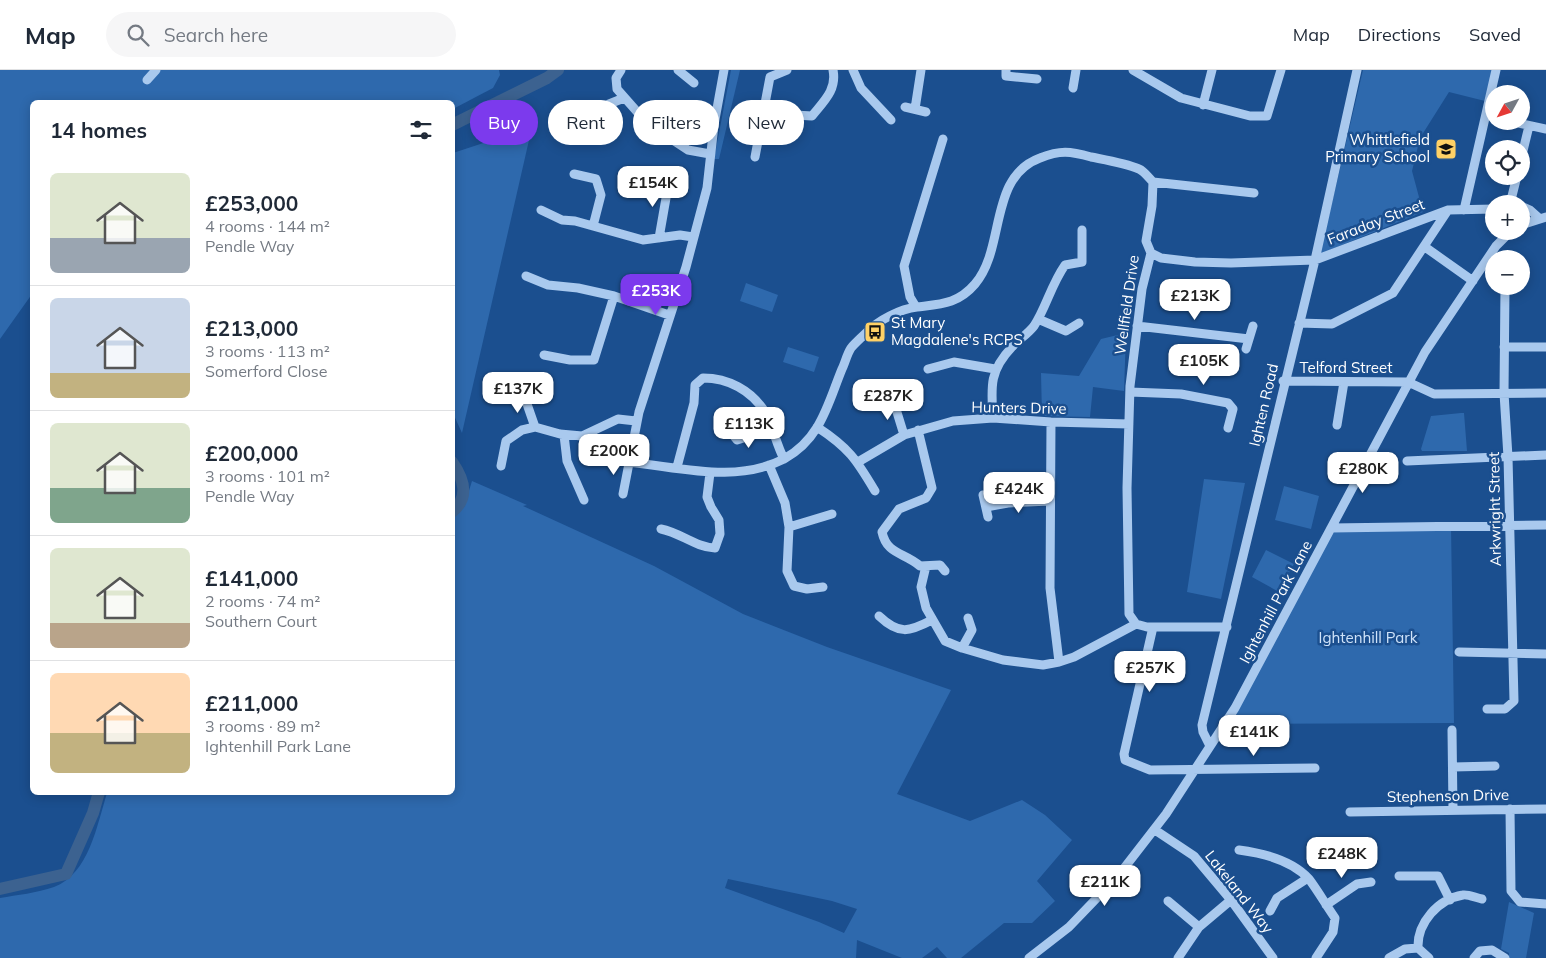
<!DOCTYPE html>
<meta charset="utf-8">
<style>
:root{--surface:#fff;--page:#f6f6f7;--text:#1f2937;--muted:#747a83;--line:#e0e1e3;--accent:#7c3aed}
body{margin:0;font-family:Mulish,sans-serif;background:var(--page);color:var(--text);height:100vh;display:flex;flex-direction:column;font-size:19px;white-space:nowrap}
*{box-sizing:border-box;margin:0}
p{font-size:16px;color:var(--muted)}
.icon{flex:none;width:28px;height:28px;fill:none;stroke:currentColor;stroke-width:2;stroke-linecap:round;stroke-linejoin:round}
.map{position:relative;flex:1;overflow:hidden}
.details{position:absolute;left:30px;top:30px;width:425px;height:695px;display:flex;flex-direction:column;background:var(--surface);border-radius:8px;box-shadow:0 2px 12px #0003}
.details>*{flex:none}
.guide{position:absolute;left:470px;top:30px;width:475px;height:45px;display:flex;gap:10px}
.needle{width:32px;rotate:230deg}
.tools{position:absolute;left:1485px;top:15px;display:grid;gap:10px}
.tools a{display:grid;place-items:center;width:45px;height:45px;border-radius:50%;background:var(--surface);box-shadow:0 2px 12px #0003;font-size:25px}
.price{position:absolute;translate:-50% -42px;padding:0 11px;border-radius:10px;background:#fff;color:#222;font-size:16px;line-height:32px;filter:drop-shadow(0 1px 2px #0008)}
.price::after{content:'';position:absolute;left:50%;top:30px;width:15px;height:11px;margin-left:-8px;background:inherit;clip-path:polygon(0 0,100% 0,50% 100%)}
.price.active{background:var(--accent);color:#fff}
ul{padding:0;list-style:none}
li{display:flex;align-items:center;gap:15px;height:125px;padding:0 20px}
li+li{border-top:1px solid var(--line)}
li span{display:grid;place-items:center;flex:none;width:140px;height:100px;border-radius:8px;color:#555}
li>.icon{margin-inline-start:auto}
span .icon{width:60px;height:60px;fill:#fffc;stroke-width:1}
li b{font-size:21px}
h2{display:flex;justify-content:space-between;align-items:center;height:60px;padding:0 20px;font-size:21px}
.pill{padding:0 18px;border-radius:22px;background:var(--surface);box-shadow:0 2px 12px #0003;font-size:18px;line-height:45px}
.pill.active{background:var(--accent);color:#fff}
header{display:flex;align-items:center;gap:30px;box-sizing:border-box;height:70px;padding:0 25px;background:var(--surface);border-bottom:1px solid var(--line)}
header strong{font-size:24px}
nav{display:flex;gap:28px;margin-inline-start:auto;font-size:18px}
.search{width:350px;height:45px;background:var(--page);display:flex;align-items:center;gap:12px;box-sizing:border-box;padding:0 18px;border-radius:28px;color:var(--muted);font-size:19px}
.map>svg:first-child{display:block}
.green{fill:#2e69ad;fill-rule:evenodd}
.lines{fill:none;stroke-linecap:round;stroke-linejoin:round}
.river{stroke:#3c6290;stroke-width:12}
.minor{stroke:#a9c9ee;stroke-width:9}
.labels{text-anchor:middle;stroke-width:5;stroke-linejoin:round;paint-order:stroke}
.poi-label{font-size:15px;fill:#fff;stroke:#1b4f8f;text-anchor:end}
.street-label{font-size:15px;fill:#fff;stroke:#1b4f8f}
.park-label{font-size:15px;fill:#cfe3fa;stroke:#1b4f8f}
</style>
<header>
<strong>Map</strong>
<div class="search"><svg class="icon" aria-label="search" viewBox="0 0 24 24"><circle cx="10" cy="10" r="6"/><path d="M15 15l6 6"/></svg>Search here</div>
<nav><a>Map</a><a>Directions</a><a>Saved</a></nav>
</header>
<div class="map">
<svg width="1546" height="888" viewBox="0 0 1546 888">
<rect width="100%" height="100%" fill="#1b4f8f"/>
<path class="green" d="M0,0H499L500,5L493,18L453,39L452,32H32V224L0,269Z
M731,0H740L719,89H714Z
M1363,0H1492L1485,31L1449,22L1420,68L1412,101L1423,142L1320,184Z
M532,57L462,363L452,341L453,83Z
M746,213L778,225L772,242L740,231Z
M1126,263L1124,321L1093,317L1090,347L1042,346L1041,303L1079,306L1101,269Z
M788,277L819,287L814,302L783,292Z
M1461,343H1464L1467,381H1422L1421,379L1431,346Z
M1204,409L1245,413L1221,529L1187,522Z
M472,411L527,435L523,436L654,496L743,544L827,577L951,620L897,724L970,751L1022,730L1045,745L1072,770L1037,811L1055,831L1032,853H1004L961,888H947L937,877L922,888H902L857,870L856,888H0V828C17,825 37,823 54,817C89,804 97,755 107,723L452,722L453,446L464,437ZM728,809L832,831L857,839L844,863L819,852L725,818Z
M1284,416L1319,426L1311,459L1275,450Z
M1451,456L1454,653L1226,654L1331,458Z
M1266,480L1294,494L1279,522L1252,507Z
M1509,832L1534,843L1526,888H1509V883L1501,879Z"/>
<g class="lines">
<path class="river" d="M452,55L547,8L558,0
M452,392C464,409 470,427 452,442
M0,819L66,804L93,743L99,722"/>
<path class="minor" d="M621,0L616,8L617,19L647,53L688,80L710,84
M678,0L694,13
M853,0L861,18L891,50
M1006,0V6L1037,9
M1133,0L1181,28L1250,46H1267L1281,0
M147,10L156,0
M1073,18L1076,0
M1203,35L1212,0
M905,37L926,42
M915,39L921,0
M1509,51L1546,59
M574,52L594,50L609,34L624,28
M782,61L795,45L812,46C824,31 837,20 833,0
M755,87L770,7L787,0
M1521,89L1529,56
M574,104L596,109L601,125L593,156
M1153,112L1254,123
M1510,134L1517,106
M1521,136L1530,140L1539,148
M541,140L562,150L575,151L643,170L680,165L693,167
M1464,140L1496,0
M1521,155L1546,147
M659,168L669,111
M1425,177L1473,211
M1151,183L1161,188L1195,192L1231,193L1315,190L1448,140L1494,139
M526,206L548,215L578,218L614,226L669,245
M916,237L910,227L904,196L943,69
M1038,249L1066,261L1079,253
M1299,253L1332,254L1393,223L1448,140
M1137,256L1249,269
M1504,277H1546
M1246,279L1253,256
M544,285L570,290H594L614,226
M928,299L954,292L995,299
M1283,311L1408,312L1434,324L1546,323
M1130,322L1181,324L1228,333L1233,339L1228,358
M520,323L527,334L535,357
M892,326L904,365
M993,348C991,317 989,301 1012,277C1018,270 1028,264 1034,256C1046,238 1051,215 1065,195L1082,192V160
M1051,352L1050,518L1059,592
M1337,355L1344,312
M817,357C849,378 856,389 875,421
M918,360L932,418L926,428L899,439L882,462C887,485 904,482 920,496L940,495L945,501
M564,365L567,391L584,430
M733,365L737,370L772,359
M1407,391L1546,385
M628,392C680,397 735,414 784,389C821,369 828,333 842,299C845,293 847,284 851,278C855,273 862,267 867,262C879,250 900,239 917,237C941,234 958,234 975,214C1006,178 988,107 1040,88C1060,80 1070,81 1091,87C1106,90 1125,93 1139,99C1144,101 1149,108 1153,112L1152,136L1146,171L1151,183L1142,219L1130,316L1127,418L1129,544L1136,554L1147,557H1227
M858,392L904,365L953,351L993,348L1051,352L1129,354
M769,395L785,433L789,457L787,501L794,516L807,519L823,517
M501,396L506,371L522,360L535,357L560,364L582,366L618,349L636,351
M677,397L694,333L695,315L703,308C728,308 751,320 765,342C773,356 776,374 784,389
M623,424L639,342L686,197L707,118L714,55L724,0
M983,425L988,447
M986,437L1008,433L1050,431
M789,457L832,444
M1331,458L1546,455
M661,459C681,463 695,477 715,478L720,464L719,450L711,437L707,427L710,403
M926,496L921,517L926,538L945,571L962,578L1003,590L1043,595L1059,592L1074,587L1136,554
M879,546C899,565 909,562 932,550
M1153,557L1124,684L1125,690L1150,700L1315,698
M962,578L972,560L968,548
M1459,582L1546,584
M1487,639H1505L1514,631L1508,387L1504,323L1505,216
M1452,660L1453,740
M1210,676L1203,662L1202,655L1315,190L1357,0
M1453,697L1495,696
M1510,739L1511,821L1520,832L1546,834
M1350,742L1546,739
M1155,760L1194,786L1231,830L1273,888
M1239,780C1262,783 1292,790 1309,809C1318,821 1326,835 1335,848L1333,862L1316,888
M1399,806H1438L1450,830
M1168,831L1199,857
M1326,835L1357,814L1371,812
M1270,841L1277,828L1308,808
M1029,888L1069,857L1118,806L1166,744L1235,638L1425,282L1496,176L1511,161
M1178,888L1199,857L1231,830
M1389,888L1405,879L1418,878
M1429,888L1418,878C1417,853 1438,829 1463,825C1468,824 1476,828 1482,829
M1474,888L1480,881L1492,880L1505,888"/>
</g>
<defs>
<g id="school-square" transform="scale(1.125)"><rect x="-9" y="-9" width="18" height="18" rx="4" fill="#ffd166" stroke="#1b4f8f"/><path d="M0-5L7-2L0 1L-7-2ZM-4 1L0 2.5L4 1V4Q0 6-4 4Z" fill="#111"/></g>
<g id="bus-square" transform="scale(1.125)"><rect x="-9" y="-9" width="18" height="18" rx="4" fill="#ffd166" stroke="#1b4f8f"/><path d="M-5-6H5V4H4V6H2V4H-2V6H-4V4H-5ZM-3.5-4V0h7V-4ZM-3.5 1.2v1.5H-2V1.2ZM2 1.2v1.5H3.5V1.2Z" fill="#111"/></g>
</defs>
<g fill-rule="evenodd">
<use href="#school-square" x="1446" y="79"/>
<use href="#bus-square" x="875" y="262"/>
</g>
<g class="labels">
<g class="poi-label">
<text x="1430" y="75">Whittlefield<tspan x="1430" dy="17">Primary School</tspan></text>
<text x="891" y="258" text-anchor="start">St Mary<tspan x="891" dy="17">Magdalene's RCPS</tspan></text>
</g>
<g class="street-label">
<text transform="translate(1376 152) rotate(-21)" y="5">Faraday Street</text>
<text transform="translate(1127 235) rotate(-82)" y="5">Wellfield Drive</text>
<text x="1346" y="303">Telford Street</text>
<text transform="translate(1264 335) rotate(-77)" y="5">Ighten Road</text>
<text transform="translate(1019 338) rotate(1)" y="5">Hunters Drive</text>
<text transform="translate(1495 439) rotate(-91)" y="5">Arkwright Street</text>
<text transform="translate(1276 532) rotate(-62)" y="5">Ightenhill Park Lane</text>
<text transform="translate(1448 726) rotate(-1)" y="5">Stephenson Drive</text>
<text transform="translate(1239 822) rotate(52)" y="5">Lakeland Way</text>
</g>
<g class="park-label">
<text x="1368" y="573">Ightenhill Park</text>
</g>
</g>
</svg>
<div class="tools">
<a><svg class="needle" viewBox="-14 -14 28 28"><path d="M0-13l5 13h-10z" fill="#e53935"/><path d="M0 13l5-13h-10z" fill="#747a83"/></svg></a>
<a><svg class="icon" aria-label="locate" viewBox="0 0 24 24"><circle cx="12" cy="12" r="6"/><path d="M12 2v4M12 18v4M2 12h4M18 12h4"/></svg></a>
<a>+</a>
<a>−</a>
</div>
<b class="price" style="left:653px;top:138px">£154K</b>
<b class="price active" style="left:656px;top:246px">£253K</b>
<b class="price" style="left:1195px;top:251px">£213K</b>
<b class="price" style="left:1204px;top:316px">£105K</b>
<b class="price" style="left:518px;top:344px">£137K</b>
<b class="price" style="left:888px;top:351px">£287K</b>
<b class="price" style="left:749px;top:379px">£113K</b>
<b class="price" style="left:614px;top:406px">£200K</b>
<b class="price" style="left:1363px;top:424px">£280K</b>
<b class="price" style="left:1019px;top:444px">£424K</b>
<b class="price" style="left:1150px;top:623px">£257K</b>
<b class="price" style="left:1254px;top:687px">£141K</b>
<b class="price" style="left:1342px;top:809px">£248K</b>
<b class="price" style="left:1105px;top:837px">£211K</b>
<div class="guide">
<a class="pill active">Buy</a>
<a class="pill">Rent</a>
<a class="pill">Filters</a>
<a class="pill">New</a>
</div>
<section class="details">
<h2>14 homes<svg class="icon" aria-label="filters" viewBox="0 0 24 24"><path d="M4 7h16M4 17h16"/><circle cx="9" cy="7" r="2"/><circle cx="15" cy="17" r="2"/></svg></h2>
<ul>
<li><span style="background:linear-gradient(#dfe7d0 65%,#9aa5b1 0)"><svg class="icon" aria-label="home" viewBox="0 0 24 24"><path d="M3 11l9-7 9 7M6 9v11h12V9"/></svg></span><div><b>£253,000</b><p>4 rooms · 144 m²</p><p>Pendle Way</p></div></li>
<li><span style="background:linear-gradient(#c9d6e8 75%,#c2b280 0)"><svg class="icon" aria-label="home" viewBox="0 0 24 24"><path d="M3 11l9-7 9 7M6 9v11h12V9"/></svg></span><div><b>£213,000</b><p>3 rooms · 113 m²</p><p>Somerford Close</p></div></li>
<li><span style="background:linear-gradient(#dfe7d0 65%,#7fa58c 0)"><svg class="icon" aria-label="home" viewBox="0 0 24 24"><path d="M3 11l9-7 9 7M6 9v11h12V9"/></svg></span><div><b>£200,000</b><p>3 rooms · 101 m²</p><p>Pendle Way</p></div></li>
<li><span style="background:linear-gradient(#dfe7d0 75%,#b9a48a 0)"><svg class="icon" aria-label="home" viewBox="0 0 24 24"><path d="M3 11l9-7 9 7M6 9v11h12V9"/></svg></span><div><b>£141,000</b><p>2 rooms · 74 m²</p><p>Southern Court</p></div></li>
<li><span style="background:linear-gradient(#ffd9b3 60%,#c2b280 0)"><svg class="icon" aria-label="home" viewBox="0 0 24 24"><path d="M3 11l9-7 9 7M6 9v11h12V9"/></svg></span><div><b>£211,000</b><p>3 rooms · 89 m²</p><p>Ightenhill Park Lane</p></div></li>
</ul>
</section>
</div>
